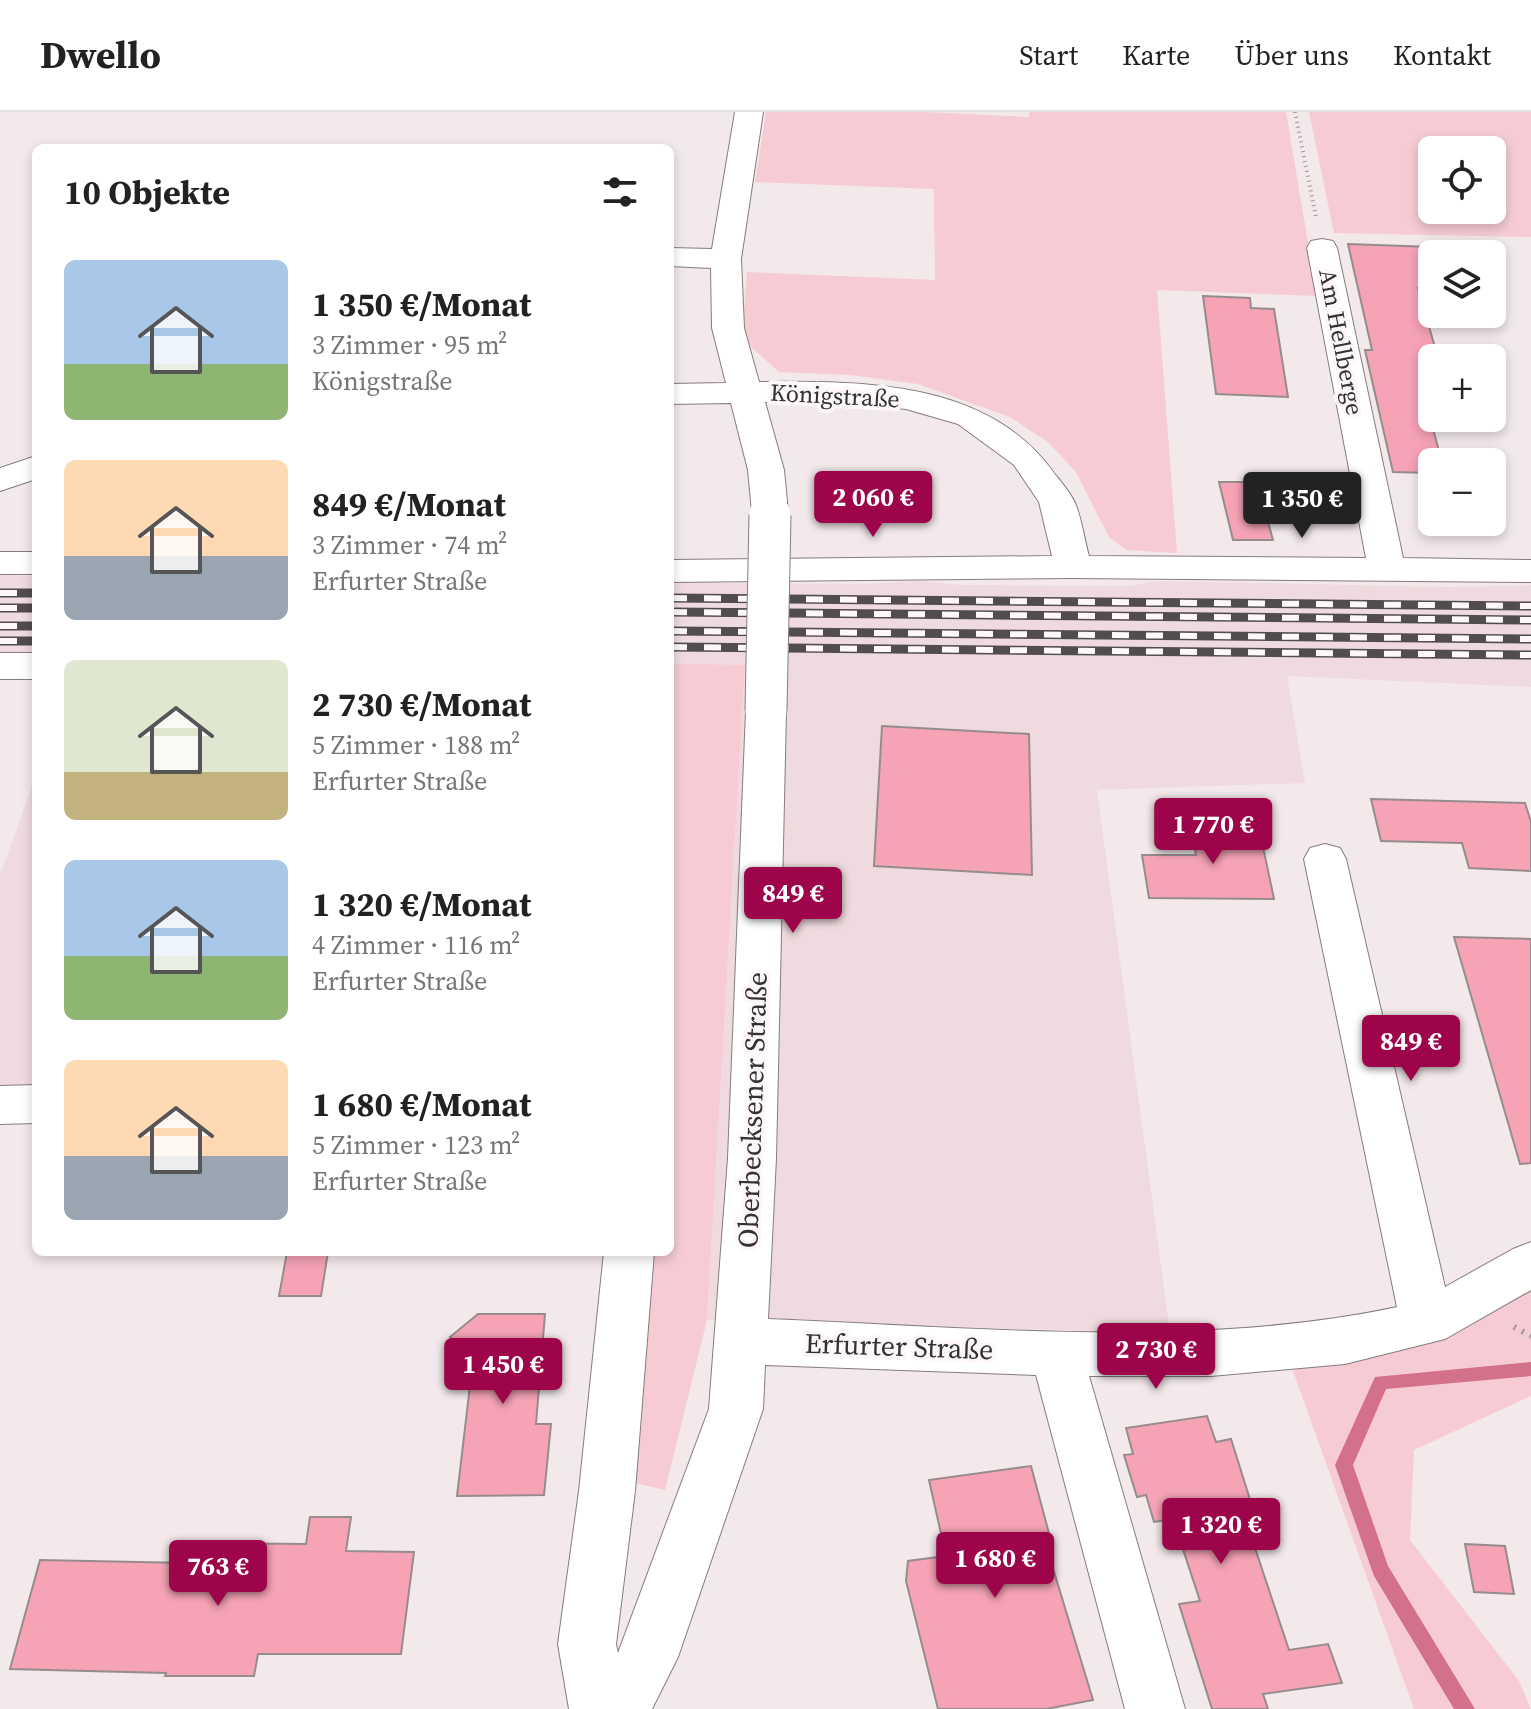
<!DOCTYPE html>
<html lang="de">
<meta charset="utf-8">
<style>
:root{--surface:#fff;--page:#f2f2f2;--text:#222;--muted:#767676;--line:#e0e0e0;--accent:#9e044a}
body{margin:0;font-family:"Source Serif 4",serif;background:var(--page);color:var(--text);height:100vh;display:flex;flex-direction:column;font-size:30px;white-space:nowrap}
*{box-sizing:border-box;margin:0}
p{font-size:26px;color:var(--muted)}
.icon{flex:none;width:44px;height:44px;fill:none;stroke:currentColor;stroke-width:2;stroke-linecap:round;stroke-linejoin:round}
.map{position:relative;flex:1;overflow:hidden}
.details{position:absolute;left:32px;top:32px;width:642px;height:1112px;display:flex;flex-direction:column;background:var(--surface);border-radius:12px;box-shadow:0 4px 12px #0003}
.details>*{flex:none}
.buttons{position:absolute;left:1418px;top:24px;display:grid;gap:16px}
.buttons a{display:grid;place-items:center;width:88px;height:88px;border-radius:12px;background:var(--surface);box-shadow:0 4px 12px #0003;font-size:40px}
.price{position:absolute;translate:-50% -68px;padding:0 18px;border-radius:8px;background:var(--accent);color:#fff;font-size:26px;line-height:52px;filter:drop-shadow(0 2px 4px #0008)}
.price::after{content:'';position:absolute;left:50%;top:48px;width:24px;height:18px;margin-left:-12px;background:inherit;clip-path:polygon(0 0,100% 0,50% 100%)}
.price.active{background:#222;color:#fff}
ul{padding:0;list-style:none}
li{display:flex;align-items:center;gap:24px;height:200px;padding:0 32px}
li span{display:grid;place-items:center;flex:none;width:224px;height:160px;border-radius:12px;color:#555}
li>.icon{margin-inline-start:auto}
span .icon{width:96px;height:96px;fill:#fffc;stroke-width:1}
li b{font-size:34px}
h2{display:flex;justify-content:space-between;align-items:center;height:96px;padding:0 32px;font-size:34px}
header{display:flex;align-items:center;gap:48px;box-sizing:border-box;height:112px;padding:0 40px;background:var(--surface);border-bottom:2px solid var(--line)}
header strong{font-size:38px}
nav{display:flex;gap:44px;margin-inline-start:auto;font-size:28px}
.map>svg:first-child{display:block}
.built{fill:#efdbdf}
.green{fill:#f6cbd4;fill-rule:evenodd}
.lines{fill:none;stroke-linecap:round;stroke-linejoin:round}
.stream{fill:#d3708a;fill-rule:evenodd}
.building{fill:#f6a3b6;stroke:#968c8e;stroke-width:2}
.minor-casing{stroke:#857c7d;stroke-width:2}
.path-far1{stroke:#9d9596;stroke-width:4;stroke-dasharray:1 4;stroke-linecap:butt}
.path{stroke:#9d9596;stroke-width:6;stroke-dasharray:2 7;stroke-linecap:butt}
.minor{fill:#fff;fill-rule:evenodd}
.rail-casing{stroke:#514c4d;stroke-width:9}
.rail{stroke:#fef7f8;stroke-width:6;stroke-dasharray:17;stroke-linecap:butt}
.minor-bridge-far1-casing{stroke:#857c7d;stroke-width:33;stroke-linecap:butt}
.minor-bridge-casing{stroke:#857c7d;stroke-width:43;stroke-linecap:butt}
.minor-bridge-far1{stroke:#fff;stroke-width:32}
.minor-bridge{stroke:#fff;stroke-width:41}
.labels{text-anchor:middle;stroke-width:8;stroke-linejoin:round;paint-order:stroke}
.far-street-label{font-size:24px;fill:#353132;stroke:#fef7f8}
.street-label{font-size:28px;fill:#353132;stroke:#fef7f8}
</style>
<header>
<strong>Dwello</strong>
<nav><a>Start</a><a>Karte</a><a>Über uns</a><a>Kontakt</a></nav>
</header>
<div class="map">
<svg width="1531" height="1597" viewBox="0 0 1531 1597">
<rect width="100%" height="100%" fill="#f3e8ea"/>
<path class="built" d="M0,463L36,464V545H0Z
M923,469L961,473L1129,474L1157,469L1451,475L1531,473V575L1287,564L1305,671L1097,678L1170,1220L861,1214L707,1208L745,554L670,552V471L864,472Z
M36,664V981H0V763Z"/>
<path class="green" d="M766,0H925L1029,5V0H1286L1317,184L1157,178L1177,441L1126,438L1109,425L1076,360L1048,330L1010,305L918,272L850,263L779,260L742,227L747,160L935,168L934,77L755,70Z
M1309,0H1531V125L1334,121ZM1432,38H1492V98H1432Z
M670,552L745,553L707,1208L665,1378L627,1369L645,1140H670Z
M1531,1175V1284L1414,1338L1410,1428L1519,1569L1531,1597H1414L1288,1245Z"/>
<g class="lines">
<path class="stream" d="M1531,1250V1264L1386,1277L1353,1353L1388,1454L1475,1597H1454L1374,1464L1335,1353L1375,1265Z"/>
</g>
<path class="building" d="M1348,132L1432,135V177L1418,176L1438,246H1432V269H1420L1442,350H1432V361L1393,360L1365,238H1372Z
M1203,184L1250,186L1251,196L1274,197L1288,285L1216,282Z
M1219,370H1257L1273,428H1233Z
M882,614L1029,622L1032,763L874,754Z
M1371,687L1525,691L1531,710V759L1469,756L1462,731L1381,729Z
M1190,711H1258L1274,787L1149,786L1142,743H1196Z
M1454,825L1531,827V1051L1520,1052Z
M287,1140H328L321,1184H279Z
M478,1202H545L536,1312H551L544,1383L457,1384L471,1265H460L463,1239L450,1225Z
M1207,1304L1216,1330L1231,1327L1263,1429L1253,1430L1289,1538L1328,1532L1342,1571L1263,1582L1268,1597H1212L1179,1492L1200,1489L1173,1407L1154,1410L1146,1383L1137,1385L1124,1343L1133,1342L1126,1316Z
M1031,1354L1051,1429L1045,1430L1093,1588L1046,1597H938L906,1469L908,1449L946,1444L929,1368Z
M310,1405H351L346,1439L414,1440L401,1542H258L254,1564H165L166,1561L10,1557L40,1448L189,1451L193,1431L306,1432Z
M1465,1432L1505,1434L1514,1482L1474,1480Z"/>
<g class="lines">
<g class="minor-casing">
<path id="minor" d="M735,0H763L741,147L744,216L759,270C863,269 988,268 1054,361C1061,370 1070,380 1075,391C1082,407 1084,427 1089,444L1366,446L1307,136L1311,129L1322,127L1333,129L1337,136L1403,446L1531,448V470L1073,466L670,470V448L1052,444L1039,390L1014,353L958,312L906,297L839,289L765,290L784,358L788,400L783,408L770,411L757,408L752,400L748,358L731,291L670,292V272L726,271L712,216L711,156L670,154V136L712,137Z
M36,344V367L0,379V356Z
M0,440H36V462H0Z
M0,541H36V567H0Z
M766,586L780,590L786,599L776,1046L768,1207C972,1215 1197,1238 1397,1195L1304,747L1310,736L1325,732L1340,736L1346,747L1445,1175L1513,1137L1531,1130V1178L1445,1227L1345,1252L1211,1264H1089L1185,1597H1125L1036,1263L765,1253L763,1297L678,1545L652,1597H569L558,1532L579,1379L604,1140H654L635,1379L616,1532L618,1541L709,1297L728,1046L746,599L752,590Z
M36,973V1011L0,1012V974Z"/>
</g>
<path class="path-far1" d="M1295,0L1316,105"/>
<path class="path" d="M1514,1215L1531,1224"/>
<use href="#minor" class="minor"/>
<g class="rail-casing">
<path id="rail" d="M0,481H36
M670,486L1531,494
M0,496H36
M670,500L1531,508
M0,514H36
M670,519L1531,527
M0,529H36
M670,535L1531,543"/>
</g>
<use href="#rail" class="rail"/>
<g class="minor-bridge-far1-casing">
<path id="minor-bridge-far1" d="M770,405V400"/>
</g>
<g class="minor-bridge-casing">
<path id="minor-bridge" d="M766,599L770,403"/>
</g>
<use href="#minor-bridge-far1" class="minor-bridge-far1"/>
<use href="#minor-bridge" class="minor-bridge"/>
</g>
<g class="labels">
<g class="far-street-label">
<text transform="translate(1341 230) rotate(79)" y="8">Am Hellberge</text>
<text transform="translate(835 284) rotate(3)" y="8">Königstraße</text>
</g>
<g class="street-label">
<text transform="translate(752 998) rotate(-88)" y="10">Oberbecksener Straße</text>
<text transform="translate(899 1234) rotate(2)" y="10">Erfurter Straße</text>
</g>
</g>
</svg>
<div class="buttons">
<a><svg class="icon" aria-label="locate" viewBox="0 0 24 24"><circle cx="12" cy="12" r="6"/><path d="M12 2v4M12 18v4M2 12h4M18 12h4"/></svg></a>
<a><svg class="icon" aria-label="layers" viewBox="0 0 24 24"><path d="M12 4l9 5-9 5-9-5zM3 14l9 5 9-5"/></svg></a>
<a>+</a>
<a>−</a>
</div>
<b class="price" style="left:873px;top:427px">2 060 €</b>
<b class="price active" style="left:1302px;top:428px">1 350 €</b>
<b class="price" style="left:1213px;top:754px">1 770 €</b>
<b class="price" style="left:793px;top:823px">849 €</b>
<b class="price" style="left:1411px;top:971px">849 €</b>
<b class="price" style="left:1156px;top:1279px">2 730 €</b>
<b class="price" style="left:503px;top:1294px">1 450 €</b>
<b class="price" style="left:1221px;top:1454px">1 320 €</b>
<b class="price" style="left:995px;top:1488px">1 680 €</b>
<b class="price" style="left:218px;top:1496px">763 €</b>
<section class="details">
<h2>10 Objekte<svg class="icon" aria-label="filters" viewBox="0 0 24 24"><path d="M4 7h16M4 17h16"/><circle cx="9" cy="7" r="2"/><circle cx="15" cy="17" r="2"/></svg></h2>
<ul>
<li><span style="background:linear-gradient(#a9c7e8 65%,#8fb573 0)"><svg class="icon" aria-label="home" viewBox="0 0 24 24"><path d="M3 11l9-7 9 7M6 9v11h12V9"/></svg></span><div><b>1 350 €/Monat</b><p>3 Zimmer · 95 m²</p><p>Königstraße</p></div></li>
<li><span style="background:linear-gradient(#ffd9b3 60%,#9aa5b1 0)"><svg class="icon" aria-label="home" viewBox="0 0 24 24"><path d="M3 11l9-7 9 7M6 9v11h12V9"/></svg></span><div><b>849 €/Monat</b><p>3 Zimmer · 74 m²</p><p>Erfurter Straße</p></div></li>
<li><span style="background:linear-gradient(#dfe7d0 70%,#c2b280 0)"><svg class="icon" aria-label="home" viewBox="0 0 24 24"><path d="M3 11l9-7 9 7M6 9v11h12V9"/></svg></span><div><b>2 730 €/Monat</b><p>5 Zimmer · 188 m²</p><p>Erfurter Straße</p></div></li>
<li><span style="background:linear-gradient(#a9c7e8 60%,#8fb573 0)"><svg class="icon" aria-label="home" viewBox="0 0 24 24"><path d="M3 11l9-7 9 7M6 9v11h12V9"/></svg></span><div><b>1 320 €/Monat</b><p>4 Zimmer · 116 m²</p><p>Erfurter Straße</p></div></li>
<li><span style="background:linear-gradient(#ffd9b3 60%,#9aa5b1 0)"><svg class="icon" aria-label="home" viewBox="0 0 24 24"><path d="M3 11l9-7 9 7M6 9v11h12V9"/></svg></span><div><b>1 680 €/Monat</b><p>5 Zimmer · 123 m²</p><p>Erfurter Straße</p></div></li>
</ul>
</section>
</div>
